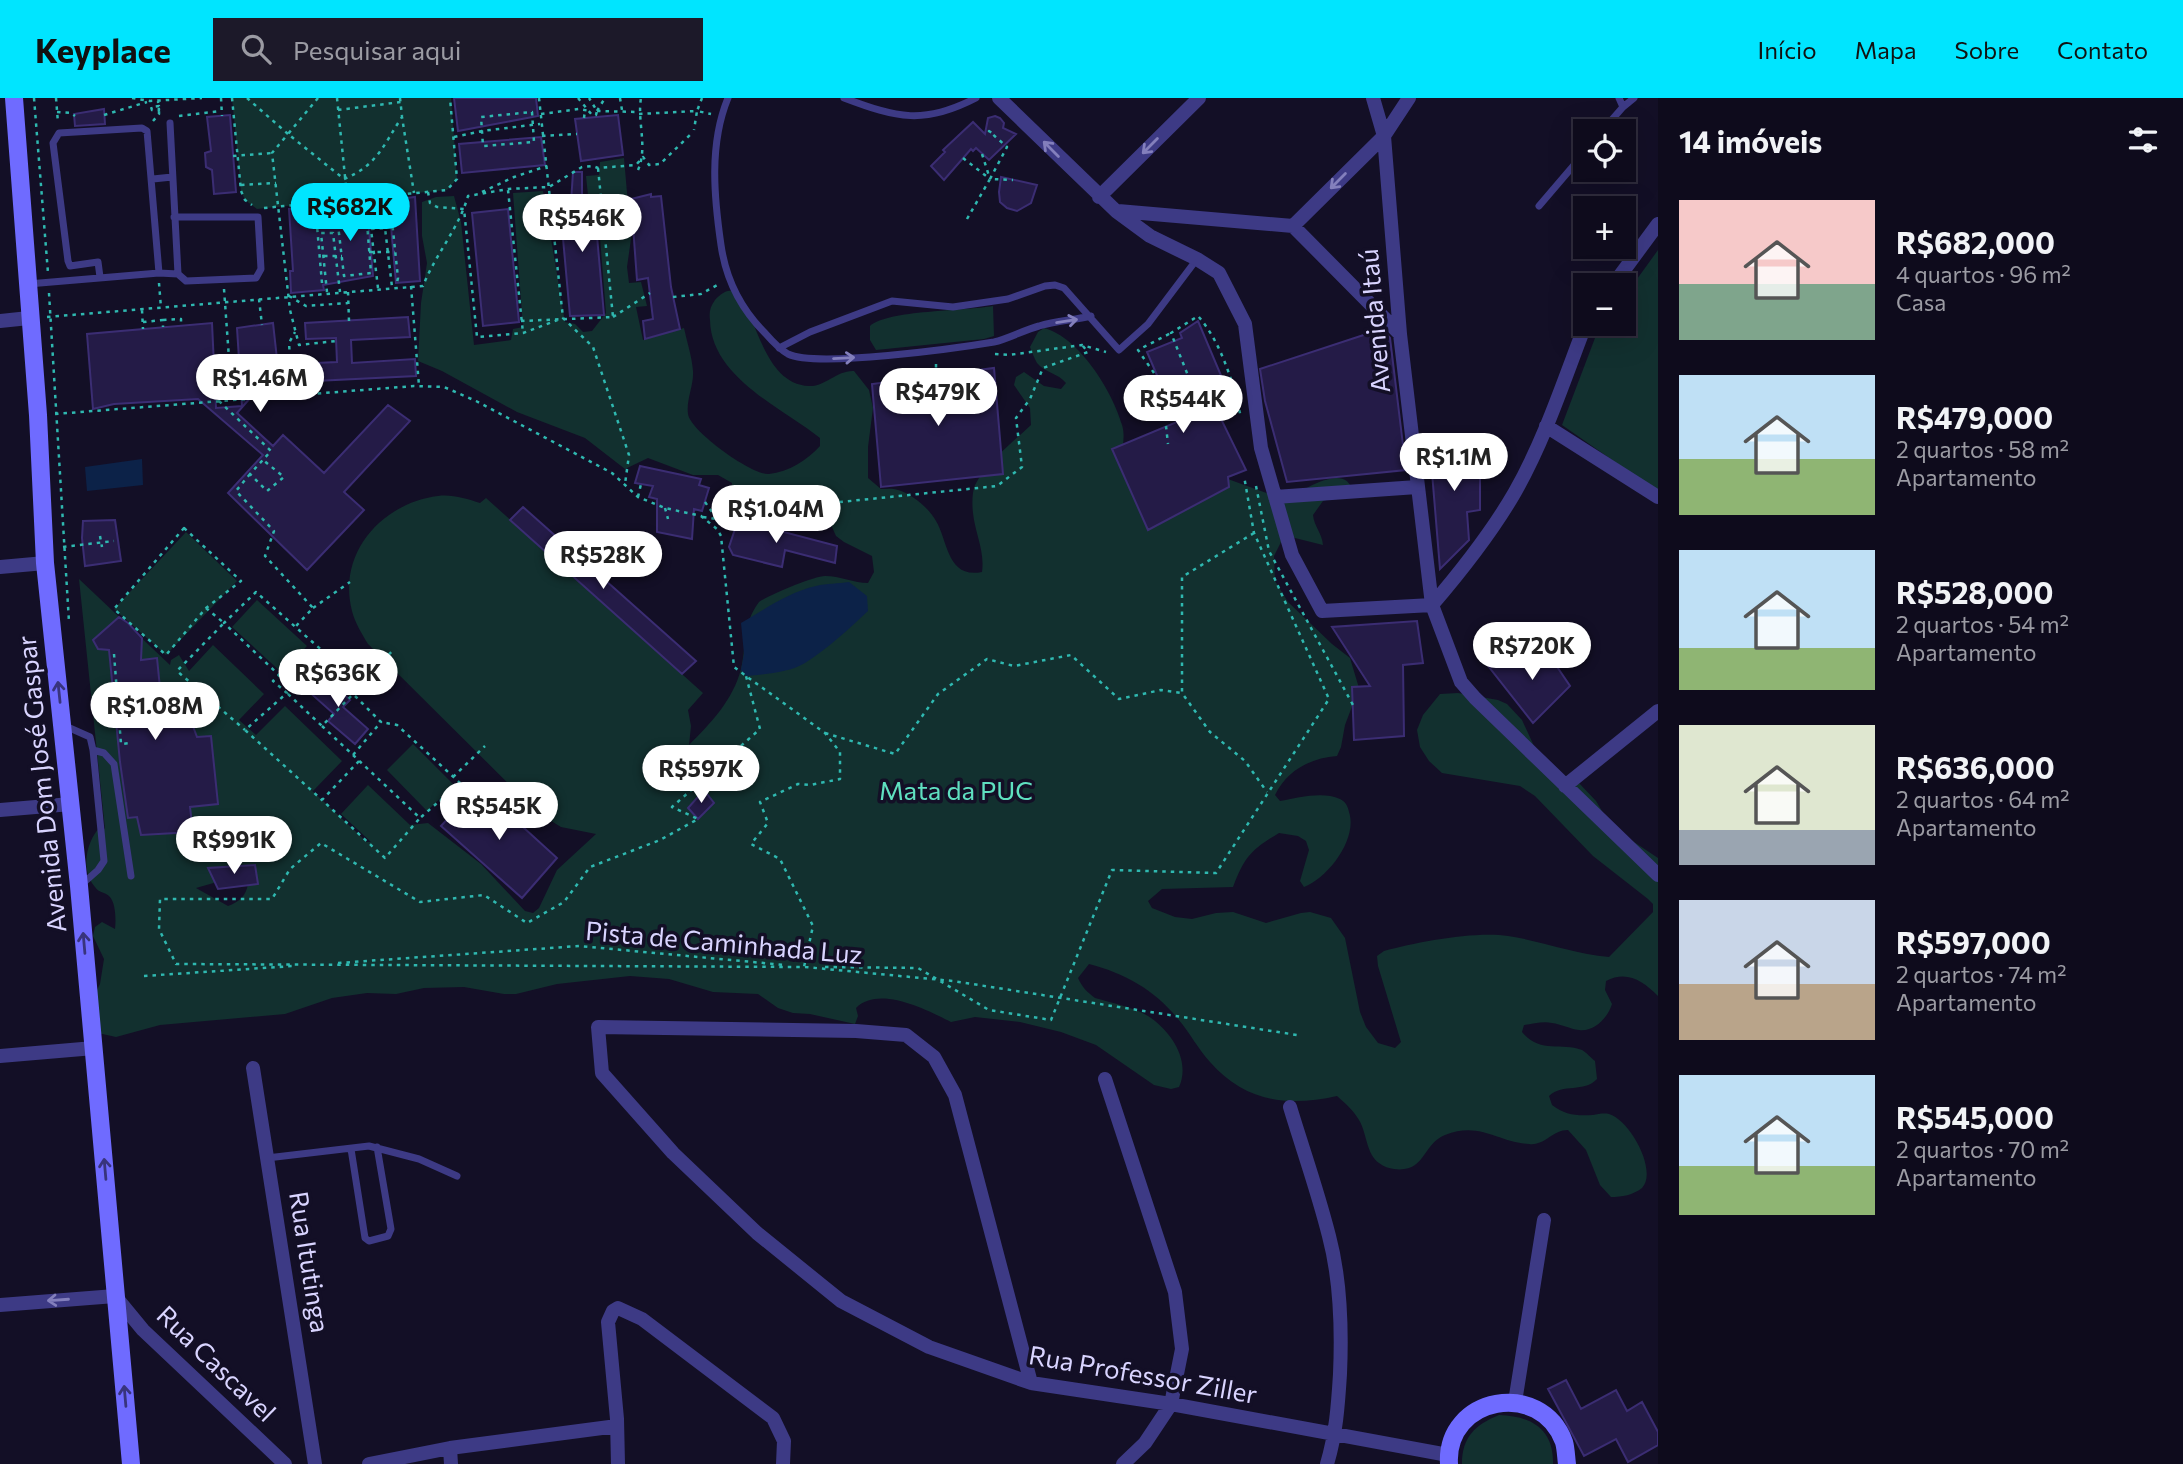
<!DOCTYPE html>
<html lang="pt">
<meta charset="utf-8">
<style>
:root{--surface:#0e0b1c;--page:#1c1929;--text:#f1f3f6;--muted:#9b9ba3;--line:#2e2b3b;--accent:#00e5ff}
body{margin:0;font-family:Commissioner,sans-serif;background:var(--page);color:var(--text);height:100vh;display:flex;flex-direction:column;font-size:26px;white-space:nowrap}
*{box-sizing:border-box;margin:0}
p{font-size:23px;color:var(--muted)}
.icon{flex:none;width:38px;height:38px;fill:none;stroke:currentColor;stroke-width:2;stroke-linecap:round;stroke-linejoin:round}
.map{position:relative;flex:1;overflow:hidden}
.panel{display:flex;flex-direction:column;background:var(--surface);width:525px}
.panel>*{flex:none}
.controls{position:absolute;left:1573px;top:21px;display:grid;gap:14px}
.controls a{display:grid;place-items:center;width:63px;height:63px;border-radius:0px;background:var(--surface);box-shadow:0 7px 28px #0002,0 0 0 2px var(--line);font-size:35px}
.price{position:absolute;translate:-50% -60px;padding:0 16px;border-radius:24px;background:#fff;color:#222;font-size:23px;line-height:46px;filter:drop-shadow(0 2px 4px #0008)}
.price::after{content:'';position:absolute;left:50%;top:42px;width:21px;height:16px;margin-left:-10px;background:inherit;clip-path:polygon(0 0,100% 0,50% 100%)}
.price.on{background:var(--accent);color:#111}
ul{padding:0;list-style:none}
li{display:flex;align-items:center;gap:21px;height:175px;padding:0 21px}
li span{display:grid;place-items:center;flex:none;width:196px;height:140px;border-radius:0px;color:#555}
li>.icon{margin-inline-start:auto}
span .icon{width:84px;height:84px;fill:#fffc;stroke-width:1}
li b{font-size:30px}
h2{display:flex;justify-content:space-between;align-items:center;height:84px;padding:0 21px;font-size:30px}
header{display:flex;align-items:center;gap:42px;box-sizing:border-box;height:98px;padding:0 35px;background:var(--accent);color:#111}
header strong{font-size:33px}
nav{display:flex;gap:38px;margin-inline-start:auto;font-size:24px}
.search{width:490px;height:63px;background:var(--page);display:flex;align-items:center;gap:18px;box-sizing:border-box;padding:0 24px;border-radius:0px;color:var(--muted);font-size:26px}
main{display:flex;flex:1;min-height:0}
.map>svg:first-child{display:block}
.green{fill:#12302f;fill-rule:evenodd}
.water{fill:#0c2248}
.building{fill:#241b47;stroke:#3b2d73;stroke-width:2}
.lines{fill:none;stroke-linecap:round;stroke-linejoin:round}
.path{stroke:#2fb8b0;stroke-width:2.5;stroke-dasharray:3.5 5;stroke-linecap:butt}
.lane{stroke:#3d3a85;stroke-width:7}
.street{stroke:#3d3a85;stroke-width:14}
.secondary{stroke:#6f6bff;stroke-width:18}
.oneway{stroke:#837fbc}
.oneway2{stroke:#38347d}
.labels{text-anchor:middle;stroke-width:7;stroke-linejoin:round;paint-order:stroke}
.street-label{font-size:26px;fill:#d9d4ff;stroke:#130f26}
.park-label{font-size:26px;fill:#5fe0c0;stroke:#130f26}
</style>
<header>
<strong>Keyplace</strong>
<div class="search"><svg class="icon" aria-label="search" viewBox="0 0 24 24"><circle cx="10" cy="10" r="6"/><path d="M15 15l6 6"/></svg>Pesquisar aqui</div>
<nav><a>Início</a><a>Mapa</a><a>Sobre</a><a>Contato</a></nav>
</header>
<main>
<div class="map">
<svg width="1658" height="1366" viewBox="0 0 1658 1366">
<rect width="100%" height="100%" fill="#130f26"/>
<path class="green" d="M232,0H451L457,81L447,92L257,111L245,102L241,93Z
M624,60L631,141L627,169L629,185L641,184L647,208L636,209L643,242L684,230C687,244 692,259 693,273C694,287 686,302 688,316C690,333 753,378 769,376C789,374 807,362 820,348V340C782,310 711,279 710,222C709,214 710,209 715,202C722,194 728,191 738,193C757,222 765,286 809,288C825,289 837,272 854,273L869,292L873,310L868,349V380L881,391C886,391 893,390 898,392C912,396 929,410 936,423C948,443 947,481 982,474C985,453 975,435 973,415C972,407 972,394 975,387C987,364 1012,345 1031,327L1030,310L1014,287L1016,279L1024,274L1044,288L1061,291L1066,285C1058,275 1045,275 1037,265C1034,260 1032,254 1030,249L1038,234L1044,230C1079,239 1113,294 1122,327C1125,336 1123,346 1122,355L1214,376L1286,402C1303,392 1347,362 1353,395L1323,403L1313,417C1314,428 1322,435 1323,447L1291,439L1282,442L1274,458L1275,483L1288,504L1332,546L1350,560L1359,590L1345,627L1341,649L1337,658C1311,660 1287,672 1275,697L1280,703C1298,700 1322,693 1340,701C1346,704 1348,709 1349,714C1358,741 1328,780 1304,789L1300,783L1309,752L1306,743L1298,738L1279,735C1251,752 1245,758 1233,789L1162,791L1148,803L1152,810L1175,819L1192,821L1216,815L1233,814L1266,825L1301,815L1310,814L1331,820L1345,840L1360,914L1366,929L1378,945L1395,950L1401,944L1378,868L1377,858L1384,853C1417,844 1475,833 1508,838C1542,843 1574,856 1609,859L1653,814V806L1648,801L1593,758L1535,698L1520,688L1442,675L1429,663L1420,649L1417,632L1423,617L1440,596L1458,595L1498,602L1507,606L1522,622L1534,648L1561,678L1578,684L1596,703L1605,718L1625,738L1658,760V898C1643,883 1627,872 1606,883L1605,892L1612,906C1608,919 1595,934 1579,932C1570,931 1561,926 1552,925C1543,923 1533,926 1524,927L1522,934C1540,956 1560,944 1582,952C1586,954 1591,960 1595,963L1597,981C1584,995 1563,985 1549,998L1552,1007C1565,1017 1576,1018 1593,1017C1598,1016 1604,1015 1609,1016C1630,1022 1658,1073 1642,1090C1633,1097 1622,1099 1611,1099L1600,1087L1586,1052L1568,1032C1552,1032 1545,1048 1529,1046C1497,1044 1480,1023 1445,1037C1422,1046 1426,1075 1394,1071C1389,1070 1384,1069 1379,1065C1366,1056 1367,1035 1359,1022C1354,1013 1345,1005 1337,998C1288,1009 1245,1004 1210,964C1198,951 1190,935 1178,921C1155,892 1124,875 1089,866L1078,880C1082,889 1087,894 1095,900C1112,905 1133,909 1148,918C1171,933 1191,962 1179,989L1171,991L1154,987L1096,947L1061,934L1020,924L975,919L951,924C927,912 879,887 856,910L858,918L855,926L810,916L793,915L778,910L758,896L713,894L669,881L630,878L557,886L516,896H504L464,889L424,890L396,896L367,895L332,900L285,916L160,927L116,939L98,935L92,902L100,886L104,861L93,838L95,829L102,824L115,831C116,823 116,804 109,798C105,794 99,795 95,789C80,772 86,743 101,728L105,731L79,481L170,567L171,562L179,557L189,573L213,547L264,596L239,622L256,637L285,608L342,663L313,693L308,689L367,744H371L341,716L368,687L410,727L428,725L481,766L525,813L533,815L539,810L557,772L596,736L561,729L538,715L368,546C362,536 355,525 352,513C337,455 382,405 438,398C452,396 467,401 480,405L486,400L703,595L688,612L691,628L689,647C711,625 733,602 741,571C747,546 742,527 759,504C769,497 814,478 825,478C840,478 854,485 868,485L874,474L872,458L844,444L836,438L827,418L807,400L799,397L731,398L732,385L718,377H693L648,360L625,371L585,340L517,314L442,273L418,263L421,205L427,165L422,138V104L436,99L454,98L461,124L474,247L511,242L513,231L523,229L513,95L543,93L565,224L575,226L583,234L592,233L606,215L597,102L588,97L586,78L599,77L600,64ZM238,778L248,786C246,798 239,804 228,808L196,790Z
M1658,152V394L1562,327L1595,240L1605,226H1624V199Z
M993,208L994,238L984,241L876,252L870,242V228C887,212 966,213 993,208Z
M186,434L237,483L166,557L114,511Z
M257,502L307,548L282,575L232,529Z
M413,646L454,687L427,713L387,672Z
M1499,1317C1531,1318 1554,1331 1553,1366H1462C1462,1339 1475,1327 1499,1317Z"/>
<path class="water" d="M142,361L143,387L87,393L85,369Z
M849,484L867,498L868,513C849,531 827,551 805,565C788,575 765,576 746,578L741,572L744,556L741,525C765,511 789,494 816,488C827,485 838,486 849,484Z"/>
<path class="building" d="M454,0H536L538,18L458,33Z
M104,11L105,26L75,28L74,16Z
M230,17L236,94L214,96L212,72L206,69L205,55L211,53L207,19Z
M618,17L623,57L581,63L575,21Z
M995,18L1000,20L1004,25L1003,30L1016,36L989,62L976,50L973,53L971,51L944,82L931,68L945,54L943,52L973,24L985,36L988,20Z
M541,39L545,67L462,75L459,46Z
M573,74H582V104H594L604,217L570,218L560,107L571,105Z
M1001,79L1037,87L1031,105L1017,113L1007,110L1000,104L999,94Z
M651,96V99L661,98L671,189L680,231L645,241L643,223L653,221L648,180L637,182L631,101Z
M415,99L420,183L396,185L391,128L369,131L373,178L323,187L324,192L291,195L290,173H293L289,111L348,108Z
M508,111L519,224L483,228L472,115Z
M408,219L410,239L351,242L352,265L415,261L416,278L295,284V287L260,289L237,315L273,348L283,337L324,375L388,307L410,323L344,394L364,412L307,472L228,395L263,357L198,301L114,306L93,311L87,236L212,225L216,310L242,308L237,230L273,225L277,261L293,260L294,266L337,264L336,240L306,241L305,225Z
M1198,223L1236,313L1221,321L1246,372L1228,379L1229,389L1148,432L1112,351L1177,324L1147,254L1182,240L1180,235Z
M1382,231L1390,240L1406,372L1287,384L1265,303L1260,271Z
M994,270L1003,376L881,389L872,286Z
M1429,338L1480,352V412L1467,414L1469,442L1440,471Z
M640,368L701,381L699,387L709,390L702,413L694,411L692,441L657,434V401L649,399L653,388L635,385Z
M523,409L696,563L682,576L510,422Z
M115,422L121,463L85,468L82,440L83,423Z
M738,422L837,448L835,465L785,452L782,469L733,457L729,449Z
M119,519L128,525L142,540L141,562L157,560L162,610L174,612L182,620L191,623L197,639L211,638L218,706L190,709L193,734L141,737L137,719L128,720L120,664L109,552L98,551L93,542Z
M1417,523L1423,565L1403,567L1404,638L1354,642L1352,589L1370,588L1332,529Z
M1545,551L1570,588L1533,625L1489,569Z
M321,576L350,602L343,609L368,631L355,646L328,623L334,616L307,592Z
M478,688L557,760L522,800L441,728Z
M704,692L714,705L698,721L688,710Z
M255,767L258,786L218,791L208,770Z
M1566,1282L1581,1311L1616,1292L1627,1313L1642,1304L1658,1334V1347L1628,1364L1616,1341L1584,1358L1548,1291Z"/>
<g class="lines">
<path class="path" d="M34,0L48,175
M56,0L58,25
M132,0L150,3L202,0
M221,0L222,18
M232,0L241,93L245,102L252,107
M247,0L288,36L272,55L290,212L299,247L336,243
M318,0L288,36L344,81
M337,0L348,108
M400,0L402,18
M539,0L563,220L593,249L629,357L625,386
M578,0L592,17H596L597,13L589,0
M620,0L622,12
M702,0L697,13L711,16
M338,12L401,4
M597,13L639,14
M597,13L605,0
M57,14L71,15L75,18
M532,14L534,44L483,48L481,19Z
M541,16L579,11L590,13
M639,16L697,13L694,32
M104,17L147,4
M179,18L221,13
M584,20L585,12
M153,23L159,16V8L151,9L152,12H159L158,3
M542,38L577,36
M454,39L482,33L540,26
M982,56L990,81
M233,58L272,55
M963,60L990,81
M638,72C648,49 637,24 641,0
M344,81C377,68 384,46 402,19L414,95
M990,81L1007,49L989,33L992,35
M241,87L276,85
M508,92L523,235
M428,94L430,105L437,109L464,111L477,239L523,235L563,220
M482,94L514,79L547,68
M264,110L447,92L457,81L450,0
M967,121L990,81L1013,82
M338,127L367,125
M369,154H395
M324,158H342
M159,185L161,210
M322,185L317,128L338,127L344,178L371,175L367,125L392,123L398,180L396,188
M411,188L419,288
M378,190L371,131L385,130L392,189
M224,191L232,302
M327,194L321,135H333L340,194
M348,194L349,223
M49,195L69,524
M289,198L306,208L348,205
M673,199L701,196L719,186
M259,201L262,227
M142,212L143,231
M47,219L423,188C435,157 459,130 468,98L508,91L549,89L582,69L593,68L598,70L636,67L643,59L649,67L660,66L690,37
M613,219L650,195
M163,222L181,221V227
M521,223L613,219L598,70
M143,224L163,222V229
M995,256L1009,257L1082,247L1106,254
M290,260L289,245L295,234
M1154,275L1138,252L1171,235
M936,278V264
M219,303L271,353L250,376L267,393L284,379L263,362
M55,316L414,288L444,289L476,303L612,375L638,399L665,410L701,418L717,431L721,438L734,569L746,578L825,635L840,654V681L810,687L798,686L760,704L768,725L751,746L780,761L813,828L804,869L176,866L159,831L160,801H272L290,771L321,745L420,804L484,797L527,825L564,804L590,769L660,742L698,721L672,709L760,631L746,578
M1215,317L1212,319L1197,283L1191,285L1171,235L1198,218C1221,244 1234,286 1241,320
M1166,328L1168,346
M250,376L236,393L274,433L265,458L313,510L296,528
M1256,388L1269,453L1353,607
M638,399L641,386
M705,404L717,421L762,412L997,388L1022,369L1016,320L1030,301L1043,270L1088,254L1082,247
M665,410L668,421
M762,412L776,433
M703,419L717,421
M184,430L241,483L206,510L166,557L114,511Z
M1254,435L1182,479V595L1210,634L1245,663L1267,694
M100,438L102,449
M63,449L114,443
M206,510L224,525L177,573L245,632
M313,510L350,484
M114,556L121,646L130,645
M317,564L353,596L322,628L287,595L326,556L256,494L224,525L279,577L273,583L287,595L245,632L322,702
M322,628L353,657L381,624L353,596L393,552
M825,635L895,656L938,596L987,561L1014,568L1071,557L1119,601L1161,592L1182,595
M353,657L420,720L460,685L397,627L381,624
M359,663L322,702L385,760L420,720
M453,679L485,648
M440,702L454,714
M338,865L579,848L785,867
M805,869L953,883L1297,937
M825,869L918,870L989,912L1051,922L1112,772L1216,775L1329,601L1254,435L1244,378
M144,878L293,868"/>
<path class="lane" d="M728,0C709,46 714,99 721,147C726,182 740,210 765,235C772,243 779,251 788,256C816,270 958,250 994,244C1008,241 1024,232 1039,228C1056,223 1074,222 1091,218
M844,0C897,20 924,27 976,0
M1623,9L1634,0
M170,25L178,176
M1602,33L1623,9L1619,0
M153,81L172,79
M1539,108L1586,53
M100,179L98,164L70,168L68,163L53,45L59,35L142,30L147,33L159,175
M28,186L159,175L178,176L186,183L256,180L261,171L258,119H174
M779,250L810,234L892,203L953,209L1008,201L1045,188L1055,187L1064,190L1119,252L1148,226L1197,161
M63,627L90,639L93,652L104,763L98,772L81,787
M93,652L104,655L114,666L131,778
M351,1051L365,1140L369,1143L388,1138L391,1131L377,1049
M267,1060L369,1048L419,1061L457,1078"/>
<path class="street" d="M999,0L1116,113L1150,138L1197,161L1219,175L1245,226L1261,350L1292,457L1322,513L1432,507C1462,472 1492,434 1515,394C1545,341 1564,282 1586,225
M1373,0L1384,38L1400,236L1432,507L1461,584L1475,600L1658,777
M1099,99L1199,0
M1118,113L1293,128L1384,38L1409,0
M1293,128L1400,236
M1613,187L1658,126
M0,223L29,220
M1546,328L1658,399
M1275,399L1417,389
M0,469L45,465
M1565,688L1658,613
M0,712L71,706
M0,958L94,950
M253,970L315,1366
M1105,981L1175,1194L1182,1251L1171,1306L1145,1345L1123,1366
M1290,1009C1303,1052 1318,1094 1329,1138C1341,1183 1342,1230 1340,1276C1338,1308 1336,1336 1327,1366
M0,1207L115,1198L143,1232L285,1366
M1031,1285L955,997L934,959L906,937L856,933L598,929L602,975L673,1055L757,1135L841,1203L929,1249L1031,1285L1171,1306L1448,1357
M1515,1304L1544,1122
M450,1350L451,1366
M369,1366L450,1350L617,1328
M618,1366L617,1321L608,1224L613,1213L618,1210L642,1221L773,1320L784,1343L783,1366"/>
<path class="secondary" d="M14,0L38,317L45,465L79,788L131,1366
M1449,1366C1445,1298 1541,1281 1564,1344C1566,1351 1566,1359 1567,1366"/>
</g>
<defs><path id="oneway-shaft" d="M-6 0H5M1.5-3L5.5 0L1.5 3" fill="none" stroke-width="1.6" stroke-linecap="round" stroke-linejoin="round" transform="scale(1.75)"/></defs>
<g class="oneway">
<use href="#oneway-shaft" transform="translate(1150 48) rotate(135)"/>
<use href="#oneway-shaft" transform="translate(1051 51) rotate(-135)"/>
<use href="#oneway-shaft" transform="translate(1338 83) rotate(135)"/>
<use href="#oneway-shaft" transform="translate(1067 223) rotate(-9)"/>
<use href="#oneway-shaft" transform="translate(844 260) rotate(-3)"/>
<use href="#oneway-shaft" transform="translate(58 1202) rotate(176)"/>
</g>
<g class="oneway2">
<use href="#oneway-shaft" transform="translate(59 594) rotate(-96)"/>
<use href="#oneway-shaft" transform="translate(84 845) rotate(-95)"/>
<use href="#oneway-shaft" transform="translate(105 1071) rotate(-95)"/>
<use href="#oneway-shaft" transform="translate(125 1298) rotate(-95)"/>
</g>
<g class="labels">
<g class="street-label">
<text transform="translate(1375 223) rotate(-95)" y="9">Avenida Itaú</text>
<text transform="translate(42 686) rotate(-96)" y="9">Avenida Dom José Gaspar</text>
<text transform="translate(724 845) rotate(5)" y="9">Pista de Caminhada Luz</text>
<text transform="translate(309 1164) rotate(81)" y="9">Rua Itutinga</text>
<text transform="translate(216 1266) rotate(44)" y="9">Rua Cascavel</text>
<text transform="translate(1143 1277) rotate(10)" y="9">Rua Professor Ziller</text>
</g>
<g class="park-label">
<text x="956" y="702">Mata da PUC</text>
</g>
</g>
</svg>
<div class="controls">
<a><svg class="icon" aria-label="locate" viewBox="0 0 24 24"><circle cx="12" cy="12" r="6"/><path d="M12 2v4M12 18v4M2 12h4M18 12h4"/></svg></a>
<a>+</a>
<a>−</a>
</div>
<b class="price on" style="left:350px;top:145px">R$682K</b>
<b class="price" style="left:582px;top:156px">R$546K</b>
<b class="price" style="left:260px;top:316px">R$1.46M</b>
<b class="price" style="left:938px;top:330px">R$479K</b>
<b class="price" style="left:1183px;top:337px">R$544K</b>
<b class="price" style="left:1454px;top:395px">R$1.1M</b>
<b class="price" style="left:776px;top:447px">R$1.04M</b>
<b class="price" style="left:603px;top:493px">R$528K</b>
<b class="price" style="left:1532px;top:584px">R$720K</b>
<b class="price" style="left:338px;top:611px">R$636K</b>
<b class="price" style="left:155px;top:644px">R$1.08M</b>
<b class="price" style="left:701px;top:707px">R$597K</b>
<b class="price" style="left:499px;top:744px">R$545K</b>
<b class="price" style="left:234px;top:778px">R$991K</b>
</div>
<section class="panel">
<h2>14 imóveis<svg class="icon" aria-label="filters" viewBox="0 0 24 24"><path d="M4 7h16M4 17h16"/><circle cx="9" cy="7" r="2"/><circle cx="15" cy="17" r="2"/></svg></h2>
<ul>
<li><span style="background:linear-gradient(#f6c9c9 60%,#7fa58c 0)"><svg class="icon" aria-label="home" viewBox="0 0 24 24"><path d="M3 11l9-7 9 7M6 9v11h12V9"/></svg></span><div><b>R$682,000</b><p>4 quartos · 96 m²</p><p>Casa</p></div></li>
<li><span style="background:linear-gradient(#bfe0f5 60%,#8fb573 0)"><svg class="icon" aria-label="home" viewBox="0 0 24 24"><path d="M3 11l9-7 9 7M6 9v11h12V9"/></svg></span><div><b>R$479,000</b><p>2 quartos · 58 m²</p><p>Apartamento</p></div></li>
<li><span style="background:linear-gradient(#bfe0f5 70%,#8fb573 0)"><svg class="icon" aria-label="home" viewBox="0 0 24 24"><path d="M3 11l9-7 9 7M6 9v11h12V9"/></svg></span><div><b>R$528,000</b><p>2 quartos · 54 m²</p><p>Apartamento</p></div></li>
<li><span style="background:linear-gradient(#dfe7d0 75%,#9aa5b1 0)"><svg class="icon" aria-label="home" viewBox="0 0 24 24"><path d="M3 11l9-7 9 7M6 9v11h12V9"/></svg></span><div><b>R$636,000</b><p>2 quartos · 64 m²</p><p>Apartamento</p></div></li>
<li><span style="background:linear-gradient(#c9d6e8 60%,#b9a48a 0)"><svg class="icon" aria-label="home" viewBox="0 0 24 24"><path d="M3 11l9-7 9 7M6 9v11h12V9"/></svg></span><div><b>R$597,000</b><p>2 quartos · 74 m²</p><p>Apartamento</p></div></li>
<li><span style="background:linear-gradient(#bfe0f5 65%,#8fb573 0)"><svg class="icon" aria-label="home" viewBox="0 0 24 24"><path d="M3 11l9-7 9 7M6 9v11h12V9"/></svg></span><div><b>R$545,000</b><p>2 quartos · 70 m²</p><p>Apartamento</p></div></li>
</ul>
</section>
</main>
